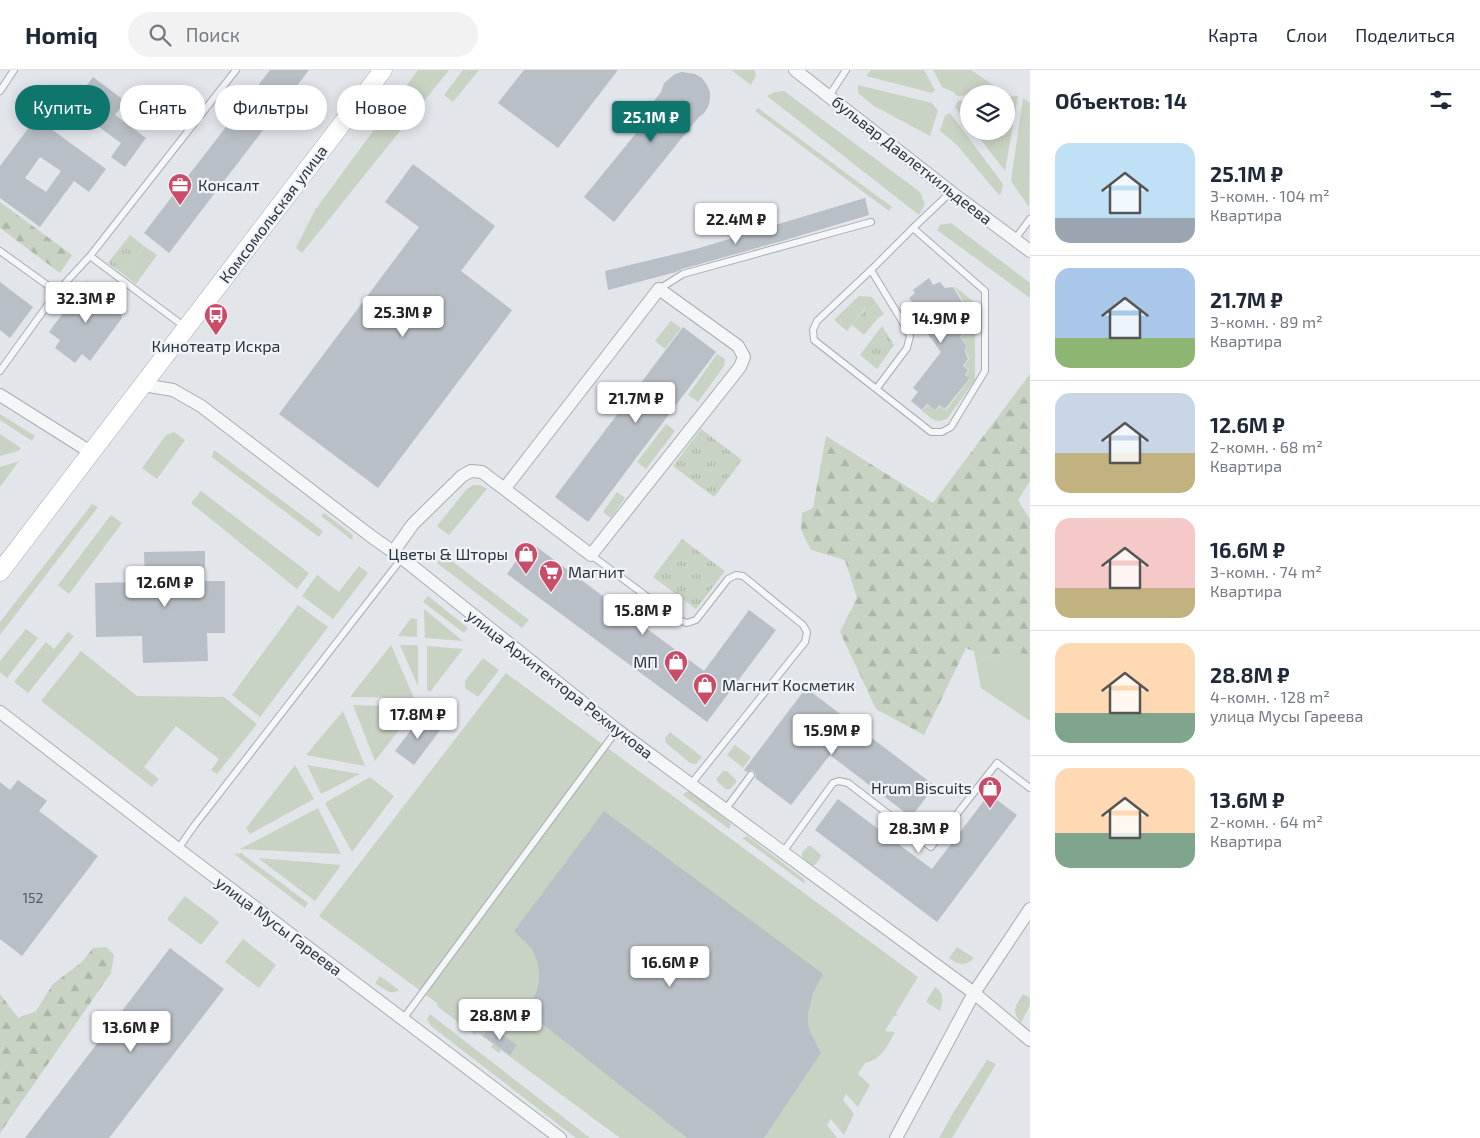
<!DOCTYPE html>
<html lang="ru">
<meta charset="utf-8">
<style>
:root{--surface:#fff;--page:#f2f2f3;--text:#1f2937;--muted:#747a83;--line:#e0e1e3;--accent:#0f766e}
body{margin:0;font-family:"Exo 2",sans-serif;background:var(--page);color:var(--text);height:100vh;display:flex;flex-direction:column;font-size:19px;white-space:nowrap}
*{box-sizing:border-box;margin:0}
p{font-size:16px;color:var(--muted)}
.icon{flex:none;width:28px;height:28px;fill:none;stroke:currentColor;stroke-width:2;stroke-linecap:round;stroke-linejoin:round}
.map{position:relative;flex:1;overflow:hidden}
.side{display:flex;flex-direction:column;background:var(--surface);width:450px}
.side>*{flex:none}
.top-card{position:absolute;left:15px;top:15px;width:475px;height:45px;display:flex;gap:10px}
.tools{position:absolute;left:960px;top:15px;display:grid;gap:10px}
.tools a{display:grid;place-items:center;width:55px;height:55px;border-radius:50%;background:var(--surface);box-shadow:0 2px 12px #0003;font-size:25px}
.price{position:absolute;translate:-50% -42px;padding:0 11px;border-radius:5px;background:#fff;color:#222;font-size:16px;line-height:32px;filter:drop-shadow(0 1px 2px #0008)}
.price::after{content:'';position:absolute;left:50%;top:30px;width:15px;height:11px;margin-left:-8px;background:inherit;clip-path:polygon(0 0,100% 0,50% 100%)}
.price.selected{background:var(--accent);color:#fff}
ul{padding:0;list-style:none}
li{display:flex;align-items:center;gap:15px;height:125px;padding:0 25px}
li+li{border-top:1px solid var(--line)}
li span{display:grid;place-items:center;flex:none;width:140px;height:100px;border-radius:15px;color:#555}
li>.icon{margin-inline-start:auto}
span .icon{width:60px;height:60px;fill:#fffc;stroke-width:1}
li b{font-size:21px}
h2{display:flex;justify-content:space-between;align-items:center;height:60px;padding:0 25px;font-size:21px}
.tag{padding:0 18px;border-radius:22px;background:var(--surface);box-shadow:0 2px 12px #0003;font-size:18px;line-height:45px}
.tag.selected{background:var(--accent);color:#fff}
header{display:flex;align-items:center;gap:30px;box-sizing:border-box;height:70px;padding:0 25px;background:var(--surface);border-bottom:1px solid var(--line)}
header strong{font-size:24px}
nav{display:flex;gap:28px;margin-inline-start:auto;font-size:18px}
.search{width:350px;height:45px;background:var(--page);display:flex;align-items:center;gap:12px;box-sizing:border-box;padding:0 18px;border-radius:28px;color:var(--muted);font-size:19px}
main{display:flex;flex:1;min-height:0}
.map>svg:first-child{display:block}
.grass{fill:#c8d3c3}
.forest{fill:url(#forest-firs)}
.park{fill:url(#park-tufts)}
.building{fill:#b9bfc6;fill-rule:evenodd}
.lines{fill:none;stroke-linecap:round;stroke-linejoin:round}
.service-casing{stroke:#a7acb4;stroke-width:8}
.minor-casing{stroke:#a7acb4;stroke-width:14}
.secondary-casing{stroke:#a7acb4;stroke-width:19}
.service{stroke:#f4f6f8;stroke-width:6}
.minor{stroke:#f4f6f8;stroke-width:12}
.secondary{stroke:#fff;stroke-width:18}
.labels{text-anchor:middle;stroke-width:4.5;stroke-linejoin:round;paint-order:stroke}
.number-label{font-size:14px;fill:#4e5762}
.street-label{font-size:16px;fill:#2b3441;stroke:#f1f4f7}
.poi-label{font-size:16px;fill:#2b3441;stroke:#f1f4f7;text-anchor:start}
</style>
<header>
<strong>Homiq</strong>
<div class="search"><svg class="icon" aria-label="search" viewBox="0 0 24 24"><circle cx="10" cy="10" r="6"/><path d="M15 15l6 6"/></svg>Поиск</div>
<nav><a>Карта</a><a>Слои</a><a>Поделиться</a></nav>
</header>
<main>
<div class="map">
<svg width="1030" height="1068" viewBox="0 0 1030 1068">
<defs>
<pattern id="forest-firs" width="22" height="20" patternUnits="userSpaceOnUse" patternTransform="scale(1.25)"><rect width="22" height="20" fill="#c8d3c3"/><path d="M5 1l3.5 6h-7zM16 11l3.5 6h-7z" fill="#acb6a9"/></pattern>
<pattern id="park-tufts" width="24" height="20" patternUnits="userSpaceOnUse" patternTransform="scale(1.25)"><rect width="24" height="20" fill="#c8d3c3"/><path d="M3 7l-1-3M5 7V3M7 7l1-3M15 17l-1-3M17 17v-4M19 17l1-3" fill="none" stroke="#acb6a9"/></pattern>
</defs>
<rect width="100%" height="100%" fill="#e2e5ea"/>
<path class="grass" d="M418,0H449L302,183L296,178L315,140Z
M463,0H479L453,32L444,25Z
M731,0H754L756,5L751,15Z
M871,0H924L935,20L932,23L866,6Z
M933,0H971L1002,21L969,24V25L957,26L953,22L942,17Z
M858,15L932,33L938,41L930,66L874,36L858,23Z
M784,21L920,122L925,134L919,145L767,26L775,22Z
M1018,26L1005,101L974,61H1006V27Z
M1023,28L1030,33L1029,137L1011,111Z
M969,30V54L955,37L958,31Z
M758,38L892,137L889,141L755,41Z
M950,43L1003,114L1001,124L999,125L956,74L940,61L945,45Z
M951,153L1030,213V228L937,160L940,155Z
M144,176L157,185L136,214L123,204Z
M954,216L975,233V310L947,349C934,354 932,348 922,341L927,335L935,340L939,336L946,340L970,309L966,305L969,300L964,296L969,289L966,281V276L961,267L968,261L963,252L966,250L962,244L968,240Z
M859,226L872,227L884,244L878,248L865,238L847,261L834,250Z
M671,251L681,258L665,279L655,271Z
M717,284L725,289L724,296L698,332L688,325Z
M0,344L35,366L32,371L0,350Z
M666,354L675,361L646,399L637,392Z
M174,362L185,370L157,409L142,398L166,365Z
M0,364L21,378L18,381L0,386Z
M214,380L323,461L319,467L212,387Z
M19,391L0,417V397Z
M473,415H480L487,419L449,465L437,456L466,420Z
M201,421L309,503L297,519L191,433Z
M617,422L625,428L611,448L603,442Z
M92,434L98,437L0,565V552Z
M324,443L353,465L352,470L321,446Z
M111,445L122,453L69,524L58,515Z
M444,485L529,550L522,558L437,493Z
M359,496L368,503L333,549L302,526L317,505L339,522Z
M428,526L468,558L464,563L423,532Z
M298,535L328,557L260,647L232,625Z
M424,539L463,571L425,568Z
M411,548L417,549V567L398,566Z
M26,559L38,568L7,608L0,602V591Z
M68,562L74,566L28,623L14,612L46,572L54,579Z
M391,575L414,628L350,627Z
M400,575H418V616Z
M1012,575L1030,590V651L981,618L974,581L992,589Z
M427,576L463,579L430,622L427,620Z
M81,581L137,626L224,627L257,654L217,704L211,700L219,689L176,656L144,697L159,709L152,717L41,631Z
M483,588L499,600L478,627L465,618V611Z
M506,603L918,907L896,943L897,946H894L885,961L895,962C887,976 882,989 865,993L858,1004L870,1015L858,1037L846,1024L843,1030L854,1044L844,1065L831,1049L827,1055L837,1068H620L501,980L499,983L491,977L493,974L478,963L475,965L437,936V933L319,846Z
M353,635L417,637L375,691Z
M343,641L365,696L306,685Z
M670,662L702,687L696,694L690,693L666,673L665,668Z
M735,675L751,687L743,698L727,685Z
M295,695L314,729L250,764L246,758Z
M307,695L360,704L321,724Z
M723,701H727L736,710V713L730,719H726L717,711V708Z
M370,707L394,726L352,782L325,733Z
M686,722H691L728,751L731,755L729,759L683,725Z
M318,738L341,784L240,779Z
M747,766L804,809L805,814L742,768Z
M808,776H811L821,785L820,788L815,795H811L802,787V783Z
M241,783L308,833L305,838L234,784Z
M258,788L341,795L315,831Z
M185,826L219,852L201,875L167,849Z
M243,869L276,895L259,918L225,892Z
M957,877L974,888C965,897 959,895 949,888Z
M380,906L399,920C390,926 383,918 375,913Z
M935,917C945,924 943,931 940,941L926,932Z
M1023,924L1030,928V935L1021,953C1011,940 1015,937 1023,924Z
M430,944L590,1068H576L431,956L427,949Z
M987,990L996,994L952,1068H939L953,1043Z"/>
<path class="forest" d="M0,132L72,185L60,203L0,158Z
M1030,304V411L1018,430L1030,450V590L1012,575L992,589L966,578L924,665L876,639L840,562L857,528L845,490L811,480L801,460L802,443L813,438L826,366L933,433Z
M106,877L114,885L111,903L0,1063V924L18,948L36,941L53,914L82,892L93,878Z"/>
<path class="park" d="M130,165L144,176L123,204L108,193Z
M866,238L878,248L864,265L852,255Z
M882,256L894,275L877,299L860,285Z
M701,359L742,390L714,427L673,396Z
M682,469L725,501L696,539L653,507Z"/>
<path class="building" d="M270,0H309L169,183L144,163Z
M524,0H618L558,78L498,33Z
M682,2L695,4L702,8L707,15L710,22V29L708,37L704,43L698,48L614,152L584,127L655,40L650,36L661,22L664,13L675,4Z
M93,7L125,31L115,45L146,68L125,97L111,87L121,73L71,37Z
M36,48L106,99L89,122L74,111L40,157L0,128V96ZM40,87L61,101L46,122L25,108Z
M413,94L495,156L461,201L512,240L378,418L279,344L419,157L385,132Z
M865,128L869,145L782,171L682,199L676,202L608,220L605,201L696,179Z
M929,208L933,215L940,212L945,218L953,217L967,240L961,243L965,250L962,251L968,261L960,266L966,276L965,281L968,289L963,296L968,300L965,305L970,308L945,339L939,335L935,340L927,334L922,340L911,331L918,322L913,318L941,282L912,243L917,238L909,228L915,223L913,220Z
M87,211L119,235L122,248L90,291L82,284L75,293L55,278L60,270L49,262Z
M0,212L33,237L10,268L0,260Z
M683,257L716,282L588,452L555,427Z
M530,472L704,601L749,540L776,560L707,652L507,504Z
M205,481V511H225V563H207L208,591L143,593L142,566L96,567L95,513L145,512L144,482Z
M806,618L935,716L911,747L830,685L791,735L755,708L756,705L754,701L751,700L747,702L744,700Z
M423,644L441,659L414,695L395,681Z
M18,710L47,731L39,741L98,786L22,886L0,869V712L10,720Z
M989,724L1017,745L937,852L815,760L838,729L932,799Z
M604,741L823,904L813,923L808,943V955L811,964L821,983L764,1068H687L526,941L536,923L539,912V902L537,891L532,879L514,861Z
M170,878L224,919L109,1068H25Z
M490,956L517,975L510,985L483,966Z"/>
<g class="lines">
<g class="service-casing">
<path id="service" d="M0,21L14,0
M829,26L846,0
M913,158L985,221V301L951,357L942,362H931L814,270L813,260L817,251L871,200L913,158L951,122
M1015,169L1030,149
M0,181L57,222
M90,186L236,0
M871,200L905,256L910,266L907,278L877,318
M659,219L683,204L871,152
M0,301L57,222L90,186L185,257
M591,485L677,549L687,553L696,550L728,509L736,505L743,506L803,555L807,562L805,572L691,714
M725,740L751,705
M178,779L194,756L402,488
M783,782L833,713L839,711L848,713L931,777L997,693L1030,718
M403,949L617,660"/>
</g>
<g class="minor-casing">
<path id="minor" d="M795,0L951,122L1030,181
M143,315L173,320L201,336L372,467L402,488L617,660L974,923L1030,970
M0,325L92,383
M393,482L413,454L462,406L471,401L482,402L591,485L740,297L744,287L738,276L659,219L505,418
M0,642L178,779L560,1068
M896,1068L974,923L1030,839"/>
</g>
<g class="secondary-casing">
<path id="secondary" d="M0,502L383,0"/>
</g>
<use href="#service" class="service"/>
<use href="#minor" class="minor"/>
<use href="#secondary" class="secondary"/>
</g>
<defs>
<g id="office-pin" transform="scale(1.25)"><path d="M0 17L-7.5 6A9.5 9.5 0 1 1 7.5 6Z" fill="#c94d68" stroke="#f1f4f7"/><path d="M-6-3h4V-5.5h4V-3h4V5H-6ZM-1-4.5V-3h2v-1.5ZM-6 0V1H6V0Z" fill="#fff"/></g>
<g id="bus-pin" transform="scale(1.25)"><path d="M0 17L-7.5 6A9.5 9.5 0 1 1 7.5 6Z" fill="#c94d68" stroke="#f1f4f7"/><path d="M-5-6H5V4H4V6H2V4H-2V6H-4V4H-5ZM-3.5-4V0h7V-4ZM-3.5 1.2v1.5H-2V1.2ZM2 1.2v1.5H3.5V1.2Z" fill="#fff"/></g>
<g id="shop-pin" transform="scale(1.25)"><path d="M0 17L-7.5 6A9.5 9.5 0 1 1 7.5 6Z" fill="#c94d68" stroke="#f1f4f7"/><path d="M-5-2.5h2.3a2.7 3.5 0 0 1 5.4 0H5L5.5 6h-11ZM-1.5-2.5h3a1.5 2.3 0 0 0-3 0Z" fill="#fff"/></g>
<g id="supermarket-pin" transform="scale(1.25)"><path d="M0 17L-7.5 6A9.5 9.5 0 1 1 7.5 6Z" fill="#c94d68" stroke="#f1f4f7"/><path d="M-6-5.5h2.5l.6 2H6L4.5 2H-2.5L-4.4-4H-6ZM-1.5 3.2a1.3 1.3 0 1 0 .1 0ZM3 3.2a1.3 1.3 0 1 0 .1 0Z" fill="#fff"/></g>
</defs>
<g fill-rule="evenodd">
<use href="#office-pin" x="180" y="115"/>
<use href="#bus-pin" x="216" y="245"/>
<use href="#shop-pin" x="526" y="484"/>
<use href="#supermarket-pin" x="551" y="502"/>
<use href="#shop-pin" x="676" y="592"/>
<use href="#shop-pin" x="705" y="615"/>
<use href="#shop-pin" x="990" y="718"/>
</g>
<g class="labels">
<g class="number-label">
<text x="33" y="833">152</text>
</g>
<g class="street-label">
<text transform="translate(912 90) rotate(38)" y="6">бульвар Давлеткильдеева</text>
<text transform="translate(273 144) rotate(-53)" y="6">Комсомольская улица</text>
<text transform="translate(560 614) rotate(38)" y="6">улица Архитектора Рехмукова</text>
<text transform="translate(279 856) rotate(37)" y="6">улица Мусы Гареева</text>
</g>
<g class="poi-label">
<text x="198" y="121">Консалт</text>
<text x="216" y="282" text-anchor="middle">Кинотеатр Искра</text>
<text x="508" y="490" text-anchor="end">Цветы &amp; Шторы</text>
<text x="568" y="508">Магнит</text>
<text x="658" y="598" text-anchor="end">МП</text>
<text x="722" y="621">Магнит Косметик</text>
<text x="972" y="724" text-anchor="end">Hrum Biscuits</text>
</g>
</g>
</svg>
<div class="tools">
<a><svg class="icon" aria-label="layers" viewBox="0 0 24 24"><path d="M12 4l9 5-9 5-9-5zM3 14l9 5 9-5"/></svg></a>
</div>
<b class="price selected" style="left:651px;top:73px">25.1M ₽</b>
<b class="price" style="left:736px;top:175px">22.4M ₽</b>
<b class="price" style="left:86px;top:254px">32.3M ₽</b>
<b class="price" style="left:403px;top:268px">25.3M ₽</b>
<b class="price" style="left:941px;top:274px">14.9M ₽</b>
<b class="price" style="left:636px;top:354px">21.7M ₽</b>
<b class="price" style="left:165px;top:538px">12.6M ₽</b>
<b class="price" style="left:643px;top:566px">15.8M ₽</b>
<b class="price" style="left:418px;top:670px">17.8M ₽</b>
<b class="price" style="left:832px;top:686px">15.9M ₽</b>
<b class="price" style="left:919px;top:784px">28.3M ₽</b>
<b class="price" style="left:670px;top:918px">16.6M ₽</b>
<b class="price" style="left:500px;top:971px">28.8M ₽</b>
<b class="price" style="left:131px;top:983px">13.6M ₽</b>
<div class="top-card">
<a class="tag selected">Купить</a>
<a class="tag">Снять</a>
<a class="tag">Фильтры</a>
<a class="tag">Новое</a>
</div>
</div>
<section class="side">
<h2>Объектов: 14<svg class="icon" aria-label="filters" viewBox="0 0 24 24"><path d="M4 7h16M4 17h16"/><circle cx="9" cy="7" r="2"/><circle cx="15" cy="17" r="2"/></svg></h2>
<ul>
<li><span style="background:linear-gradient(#bfe0f5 75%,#9aa5b1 0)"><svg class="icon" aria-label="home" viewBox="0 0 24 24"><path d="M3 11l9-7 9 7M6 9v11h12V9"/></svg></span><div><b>25.1M ₽</b><p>3-комн. · 104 m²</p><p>Квартира</p></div></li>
<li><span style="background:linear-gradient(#a9c7e8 70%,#8fb573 0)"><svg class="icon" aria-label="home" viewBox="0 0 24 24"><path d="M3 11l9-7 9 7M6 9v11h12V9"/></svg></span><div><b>21.7M ₽</b><p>3-комн. · 89 m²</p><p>Квартира</p></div></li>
<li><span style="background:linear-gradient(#c9d6e8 60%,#c2b280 0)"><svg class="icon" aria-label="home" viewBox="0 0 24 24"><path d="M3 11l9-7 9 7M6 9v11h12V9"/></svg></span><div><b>12.6M ₽</b><p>2-комн. · 68 m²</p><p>Квартира</p></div></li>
<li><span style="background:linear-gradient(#f6c9c9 70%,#c2b280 0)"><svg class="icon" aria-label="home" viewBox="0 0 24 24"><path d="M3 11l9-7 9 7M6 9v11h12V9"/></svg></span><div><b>16.6M ₽</b><p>3-комн. · 74 m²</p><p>Квартира</p></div></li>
<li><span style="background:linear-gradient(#ffd9b3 70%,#7fa58c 0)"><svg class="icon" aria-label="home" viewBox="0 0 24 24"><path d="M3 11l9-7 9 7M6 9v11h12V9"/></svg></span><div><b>28.8M ₽</b><p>4-комн. · 128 m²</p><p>улица Мусы Гареева</p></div></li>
<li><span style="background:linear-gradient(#ffd9b3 65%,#7fa58c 0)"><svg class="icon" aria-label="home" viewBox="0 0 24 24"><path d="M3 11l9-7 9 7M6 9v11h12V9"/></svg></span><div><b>13.6M ₽</b><p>2-комн. · 64 m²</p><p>Квартира</p></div></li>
</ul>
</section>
</main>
